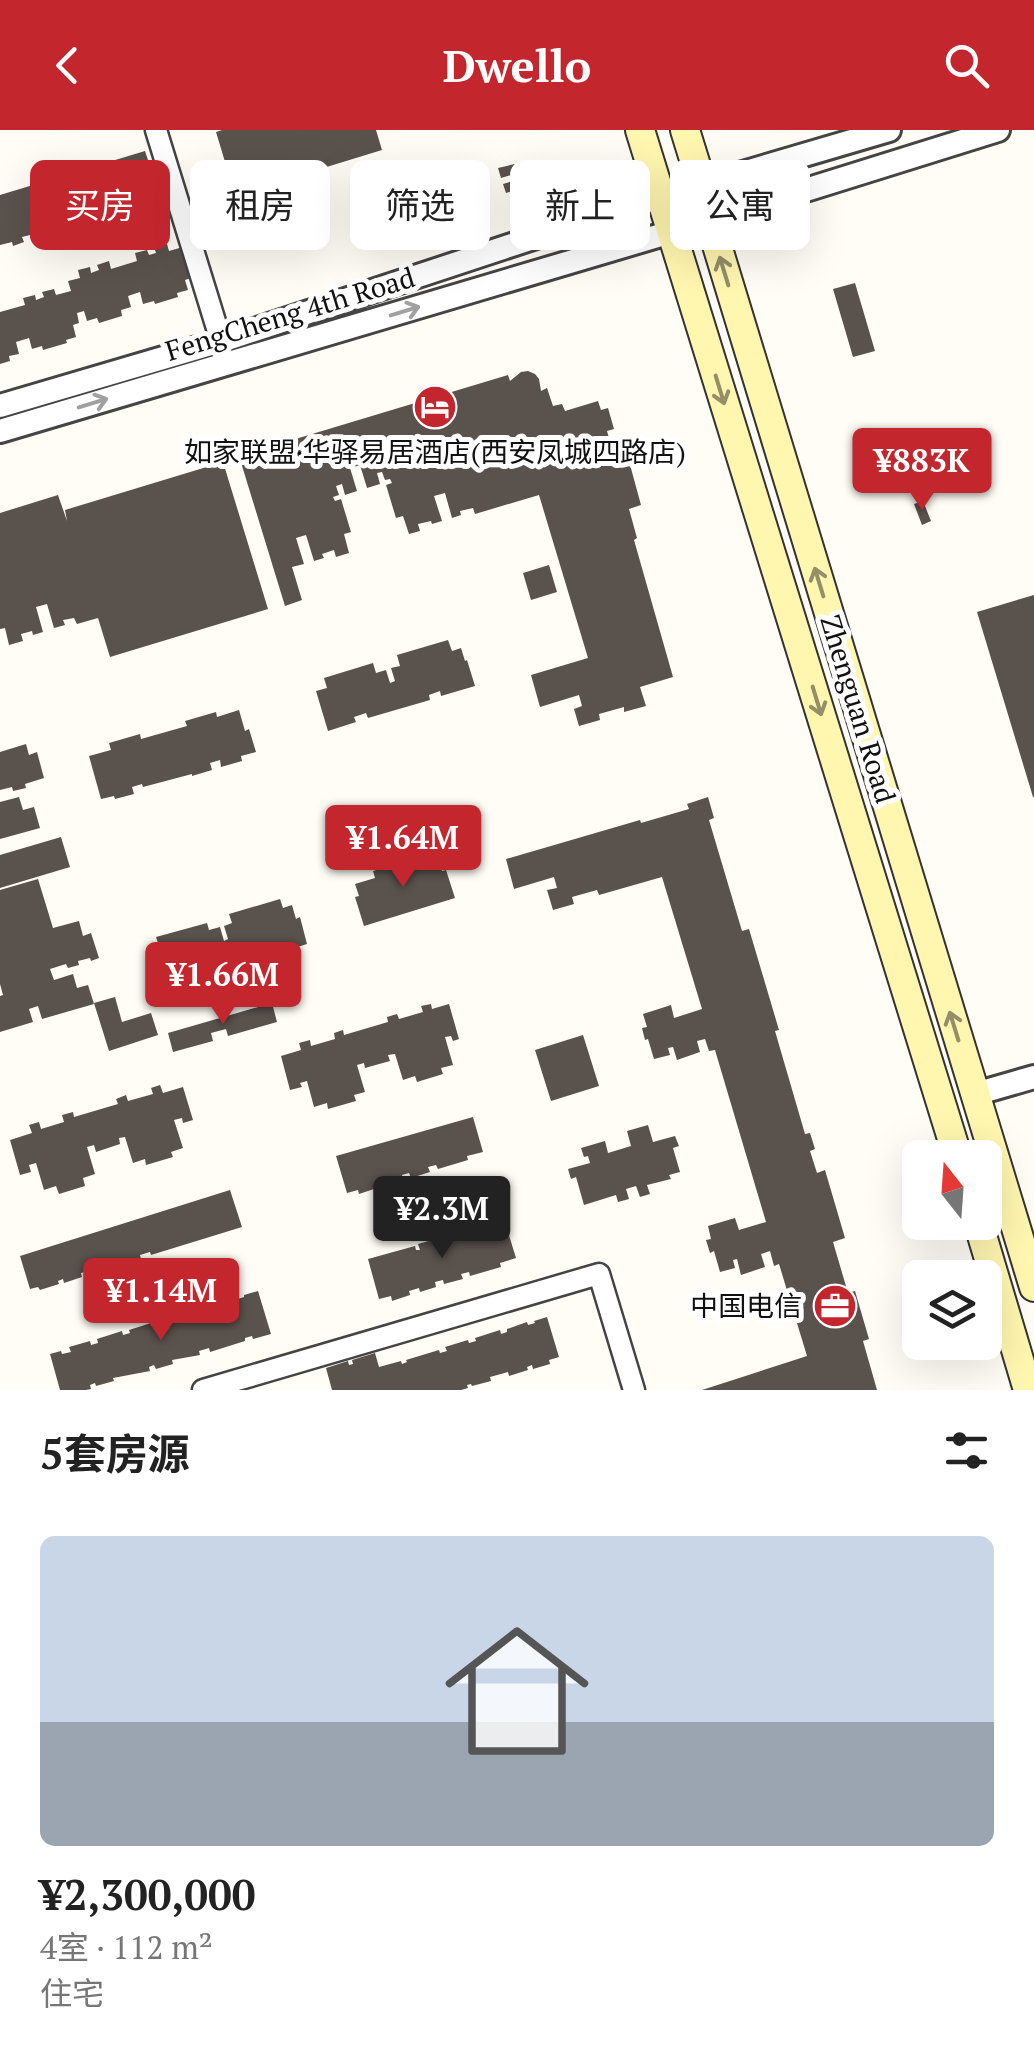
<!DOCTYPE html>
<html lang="zh">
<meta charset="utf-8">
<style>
:root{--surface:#fff;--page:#f6f6f6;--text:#222;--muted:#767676;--accent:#c4262e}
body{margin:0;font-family:"PT Serif","Noto Sans SC",serif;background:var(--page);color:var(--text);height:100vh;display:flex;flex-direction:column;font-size:38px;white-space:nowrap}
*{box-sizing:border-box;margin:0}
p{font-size:32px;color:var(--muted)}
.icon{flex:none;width:55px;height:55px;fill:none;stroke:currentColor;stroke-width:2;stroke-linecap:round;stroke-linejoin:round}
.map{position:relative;height:1260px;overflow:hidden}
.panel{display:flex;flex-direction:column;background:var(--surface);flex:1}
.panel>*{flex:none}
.hud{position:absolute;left:30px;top:30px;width:975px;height:90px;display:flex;gap:20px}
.needle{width:65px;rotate:343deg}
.buttons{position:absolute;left:902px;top:1010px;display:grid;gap:20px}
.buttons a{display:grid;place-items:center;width:100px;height:100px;border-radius:15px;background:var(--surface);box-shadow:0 10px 40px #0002;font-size:50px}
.price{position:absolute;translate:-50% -85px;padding:0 22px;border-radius:10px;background:var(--accent);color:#fff;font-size:32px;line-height:65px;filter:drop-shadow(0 2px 5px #0008)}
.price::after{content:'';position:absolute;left:50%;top:60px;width:30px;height:22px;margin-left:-15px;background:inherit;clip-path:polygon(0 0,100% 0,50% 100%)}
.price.current{background:#222;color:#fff}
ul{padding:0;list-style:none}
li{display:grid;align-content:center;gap:20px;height:530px;padding:0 40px}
li span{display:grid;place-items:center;height:310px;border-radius:15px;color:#555}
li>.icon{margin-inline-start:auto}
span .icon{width:180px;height:180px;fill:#fffc;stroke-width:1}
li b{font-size:42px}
h2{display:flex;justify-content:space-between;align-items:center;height:120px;padding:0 40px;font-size:42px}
.pill{padding:0 35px;border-radius:15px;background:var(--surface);box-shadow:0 10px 40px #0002;font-size:35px;line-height:90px}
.pill.current{background:var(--accent);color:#fff}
header{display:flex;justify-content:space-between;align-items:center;height:130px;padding:0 40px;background:var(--accent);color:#fff;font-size:45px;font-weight:700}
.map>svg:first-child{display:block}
.building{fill:#5a524d}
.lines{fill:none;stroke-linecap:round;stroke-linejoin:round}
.minor-casing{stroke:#444;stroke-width:25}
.tertiary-casing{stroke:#444;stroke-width:28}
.secondary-casing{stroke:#333;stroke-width:32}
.minor{stroke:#fff;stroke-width:20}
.tertiary{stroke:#fff;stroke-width:22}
.secondary{stroke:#fff6b0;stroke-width:28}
.oneway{stroke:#948f68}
.oneway2{stroke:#a0a0a0}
.labels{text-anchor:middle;stroke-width:10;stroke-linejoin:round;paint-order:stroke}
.street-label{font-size:28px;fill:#111;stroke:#fff}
.poi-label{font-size:28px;fill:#111;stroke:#fff}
</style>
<header><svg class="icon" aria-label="back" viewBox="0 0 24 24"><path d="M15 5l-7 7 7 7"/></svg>Dwello<svg class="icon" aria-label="search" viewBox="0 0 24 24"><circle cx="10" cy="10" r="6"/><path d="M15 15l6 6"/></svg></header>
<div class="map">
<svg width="1034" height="1260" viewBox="0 0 1034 1260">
<rect width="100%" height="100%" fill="#fffdf5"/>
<path class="building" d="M222,0H376L382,20L235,65L216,2Z
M145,21L149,33L156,31L167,65L153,69L154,73L143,76L142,71L134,73L135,78L124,82L123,78L97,86L98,90L88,93L87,88L78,90L80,95L69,98L68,95L41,103L42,107L31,110L30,105L22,107L24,112L13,116L12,112L0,115V65L33,55L37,68L51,63L47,51L89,38L92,50L105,46L102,34Z
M519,33L521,42L501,48L498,38Z
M523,48L526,57L506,63L503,54Z
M167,114L169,121L183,117L191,148L185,150L188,160L177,163L178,167L155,174L154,171L143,174L140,162L128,166L131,177L121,180L122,186L99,193L97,188L87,191L84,181L77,183L79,193L73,195L76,207L66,210L67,213L43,220L42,216L32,219L29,208L16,212L19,224L9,226L10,231L0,234V182L25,175L23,168L35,165L36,170L44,167L42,162L54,159L56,165L71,161L68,151L80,148L78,140L90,137L91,143L99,140L97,135L109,131L111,139L137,131L135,123L147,120L149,125L156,123L154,117Z
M855,153L875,221L853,227L833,159Z
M528,241L535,244L539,249L541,261L547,258L553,276L562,274L565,281L598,271L601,280L608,278L614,299L607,301L616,334L629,331L641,375L629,379L637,408L634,410L673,547L640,557L646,576L624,582V577L599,584L600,590L579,596L574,579L582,576L579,565L540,577L531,545L588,528L539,365L475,384L473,378L460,381L461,385L452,388L445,363L434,366L442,391L432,394L431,391L418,394L420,401L409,404L403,386L396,388L386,355L392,353L390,349L385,350L382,342L377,343L380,354L367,358L360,335L350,338L357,361L345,365L342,354L336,356L339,365L333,367L335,371L341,369L351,402L344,404L349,423L336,427L334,420L322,424L324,428L314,431L306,405L296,408L304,434L292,437L302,470L285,476L239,326L508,245L510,251L521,242Z
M223,332L268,479L110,527L98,488L77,494L74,488L63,490L65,495L54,498L47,474L36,477L43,502L33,505L32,501L21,504L23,511L9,515L5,498L0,499V383L58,365L67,391L65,380Z
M923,371L931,391L922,395L914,374Z
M549,435L557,462L531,470L523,443Z
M1034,465V667H1033L977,482Z
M448,510L452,521L461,518L465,531L467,530L475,556L441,566L440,561L429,565L430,570L368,588L366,583L354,587L356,592L328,601L316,561L327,558L324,548L373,533L376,543L386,540L390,553L395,551L391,538L400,536L397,525Z
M239,580L245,601L249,599L256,622L241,626L242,631L221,637L220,630L210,633L212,640L192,646V644L143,657L142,654L132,657L134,664L115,669L114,666L101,669L89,626L111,620L109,613L140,604L141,609L187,596L185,591L216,582L217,587Z
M26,614L29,625L37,622L44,648L25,654L26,658L13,661L12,657L0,660V622Z
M19,667L23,680L34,677L40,698L0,709V672Z
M708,667L714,688L709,690L742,801L749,799L779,900L775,901L805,1004L810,1003L815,1019L810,1021L817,1043L825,1040L845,1108L833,1112L848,1163L855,1161L869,1209L863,1211L877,1260H702L807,1226L779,1134L774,1136L770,1121L761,1124L765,1137L741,1145L737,1129L733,1130L735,1138L720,1142L714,1121L710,1123L706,1110L711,1109L708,1096L735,1088L739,1100L766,1092L715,920L709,921L705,909L697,911L700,922L677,930L673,917L668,918L670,925L654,929L648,909L645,910L642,898L647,897L643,884L671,875L674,888L702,879L662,747L599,765L597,760L572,767L574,774L553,780L547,760L557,758L554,747L514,759L506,729L640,690L641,693L689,679L687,674Z
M61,707L70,737L0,758V725Z
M416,728L418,734L438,728L442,741L446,740L455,768L364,796L355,767L359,766L355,754L375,748L373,741Z
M38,749L53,798L79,791L83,806L91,803L99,828L91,831L90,828L78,831L79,835L68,838L66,834L50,839L54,850L73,844L77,858L88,855L94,874L42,889L38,876L29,879L33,892L0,902V866L3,865L0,854V760Z
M280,769L283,778L292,775L296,789L300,787L307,814L275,824L273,816L262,820L264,827L200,845L198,839L187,842L189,849L159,858L151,832L155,831L151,818L159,816L156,807L207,793L209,800L220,797L224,811L228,809L224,796L232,793L229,784Z
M115,867L122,892L151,883L158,905L109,921L94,873Z
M272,873L277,892L228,906L226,899L211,903L213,911L173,922L168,903Z
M431,874L432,879L449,874L459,909L453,911L451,906L445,907L453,935L441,938L443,944L417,952L415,946L403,950L395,924L388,925L390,931L365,938L364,933L357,935L365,962L354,965L356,971L328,979L327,973L314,977L307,951L300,953L302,957L290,960L281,926L301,920L299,913L310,910L311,916L335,909L334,903L343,900L344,905L388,892L387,887L397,884L399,889L423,882L421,876Z
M583,905L599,956L551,971L535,920Z
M160,955L163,963L183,957L193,990L183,993L182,988L174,990L183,1018L171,1022L173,1027L146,1035L145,1029L133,1033L125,1007L119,1008L120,1014L96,1022L94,1015L87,1017L95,1044L83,1048L85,1056L59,1064L56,1056L44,1060L36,1033L29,1035L31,1042L20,1045L10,1010L32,1003L29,995L39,992L41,999L64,992L62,985L73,982L74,987L118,974L116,969L126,965L128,971L153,964L151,958Z
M473,987L483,1022L467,1026L468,1030L438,1039L436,1035L428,1037L430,1042L411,1048L409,1043L402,1045L403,1050L387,1055L386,1051L376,1054L377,1058L359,1064L358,1060L347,1063L336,1026Z
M648,995L653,1012L675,1006L679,1016L673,1018L680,1042L669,1045L671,1049L647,1055L650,1064L640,1067L636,1056L626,1059L629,1069L618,1072L616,1065L584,1075L576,1047L571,1049L568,1039L590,1033L588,1026L584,1027L581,1018L605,1011L608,1023L631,1016L627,1001Z
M230,1060L242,1097L151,1125L150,1122L140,1125L141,1129L124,1134L123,1131L117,1133L118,1136L100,1141L99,1138L81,1143L82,1147L64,1153L63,1149L58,1151L59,1154L40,1160L38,1157L30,1159L20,1126Z
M504,1089L516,1128L500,1133L501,1137L470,1146L469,1142L461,1144L463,1149L444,1154L443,1150L435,1152L436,1157L420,1162L419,1158L409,1161L410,1165L392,1171L391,1166L379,1169L368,1129L415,1116L416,1120H420L418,1114L464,1101L465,1105L471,1104L469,1099Z
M934,1141L936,1148H920L919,1183L909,1149Z
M258,1161L271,1204L253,1209L252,1206L245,1208V1211L210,1222L209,1218L199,1221L200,1225L172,1230L173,1234L156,1239L154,1235L149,1237L150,1241L113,1248L114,1251L96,1256L95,1253L90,1255L91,1259L86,1260H60L50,1224L61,1221L62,1224L71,1222L69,1217L90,1211L91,1215L98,1213L97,1209L122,1201L123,1205L130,1203L129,1200L151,1193V1196L159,1194L157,1190L183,1182L184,1186L197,1182L196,1179L217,1175L216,1172L231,1167L232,1171L244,1167V1165Z
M547,1187L559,1227L549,1230L550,1234L533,1239L532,1235L527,1237L528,1240L509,1246L508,1242L490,1247L491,1251L472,1256L471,1254L467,1255L468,1258L461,1260H332L326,1238L348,1231L349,1235L353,1234L352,1230L375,1223L379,1237L401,1231L402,1234L407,1232L406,1230L439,1220L440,1223L447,1221L445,1217L468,1210L469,1213L476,1211L475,1208L500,1200L501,1204L507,1202V1199L527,1192L528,1195L535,1193L534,1191Z"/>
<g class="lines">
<g class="minor-casing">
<path id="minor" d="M156,0L221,211
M203,1260L599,1144L634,1260"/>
</g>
<g class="tertiary-casing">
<path id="tertiary" d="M0,276L221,211L627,77L889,0
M0,301L671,102L998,0
M975,964L1034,947"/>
</g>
<g class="secondary-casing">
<path id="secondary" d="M640,0L958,1028
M685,0L702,55L709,89L1034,1157
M978,1092L1028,1260"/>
</g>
<use href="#minor" class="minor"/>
<use href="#tertiary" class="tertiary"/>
<use href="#secondary" class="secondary"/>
</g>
<defs><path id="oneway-shaft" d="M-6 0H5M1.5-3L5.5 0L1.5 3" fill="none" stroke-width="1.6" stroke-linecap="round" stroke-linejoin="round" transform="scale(2.5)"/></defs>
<g class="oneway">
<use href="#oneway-shaft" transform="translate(724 141) rotate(-107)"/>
<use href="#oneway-shaft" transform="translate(720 260) rotate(73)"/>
<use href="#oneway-shaft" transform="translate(819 452) rotate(-107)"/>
<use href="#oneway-shaft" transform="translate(817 571) rotate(73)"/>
<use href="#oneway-shaft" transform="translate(954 896) rotate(-107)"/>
</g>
<g class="oneway2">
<use href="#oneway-shaft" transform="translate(405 181) rotate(-17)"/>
<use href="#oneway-shaft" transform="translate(93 273) rotate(-17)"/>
</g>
<defs>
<g id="hotel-disc" transform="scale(2.25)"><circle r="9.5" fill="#c4262e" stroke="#fff"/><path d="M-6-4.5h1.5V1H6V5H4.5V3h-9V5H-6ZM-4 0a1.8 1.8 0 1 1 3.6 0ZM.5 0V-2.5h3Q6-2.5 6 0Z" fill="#fff"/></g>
<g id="office-disc" transform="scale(2.25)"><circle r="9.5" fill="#c4262e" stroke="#fff"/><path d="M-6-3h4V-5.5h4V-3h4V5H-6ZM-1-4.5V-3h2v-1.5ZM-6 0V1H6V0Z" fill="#fff"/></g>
</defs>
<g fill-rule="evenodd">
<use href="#hotel-disc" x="435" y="277"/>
<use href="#office-disc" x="835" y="1176"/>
</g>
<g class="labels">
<g class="street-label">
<text transform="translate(290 184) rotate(-17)" y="10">FengCheng 4th Road</text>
<text transform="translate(858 579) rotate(73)" y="10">Zhenguan Road</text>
</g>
<g class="poi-label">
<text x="435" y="332">如家联盟·华驿易居酒店(西安凤城四路店)</text>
<text x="802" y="1186" text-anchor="end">中国电信</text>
</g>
</g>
</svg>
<div class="buttons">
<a><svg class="needle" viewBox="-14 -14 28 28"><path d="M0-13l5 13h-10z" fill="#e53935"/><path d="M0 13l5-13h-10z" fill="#767676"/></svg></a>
<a><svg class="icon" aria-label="layers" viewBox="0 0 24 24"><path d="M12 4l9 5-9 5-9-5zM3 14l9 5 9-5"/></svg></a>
</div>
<b class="price" style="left:922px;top:383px">¥883K</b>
<b class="price" style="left:403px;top:760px">¥1.64M</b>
<b class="price" style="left:223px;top:897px">¥1.66M</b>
<b class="price current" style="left:442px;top:1131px">¥2.3M</b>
<b class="price" style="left:161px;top:1213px">¥1.14M</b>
<div class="hud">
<a class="pill current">买房</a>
<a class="pill">租房</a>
<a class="pill">筛选</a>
<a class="pill">新上</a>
<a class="pill">公寓</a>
</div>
</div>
<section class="panel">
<h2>5套房源<svg class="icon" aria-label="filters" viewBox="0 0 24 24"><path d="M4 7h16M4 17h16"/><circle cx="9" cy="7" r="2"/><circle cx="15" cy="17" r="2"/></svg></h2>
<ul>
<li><span style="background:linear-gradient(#c9d6e8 60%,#9aa5b1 0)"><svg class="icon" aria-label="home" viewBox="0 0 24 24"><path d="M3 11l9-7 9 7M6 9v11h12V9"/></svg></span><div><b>¥2,300,000</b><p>4室 · 112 m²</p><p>住宅</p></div></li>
</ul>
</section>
